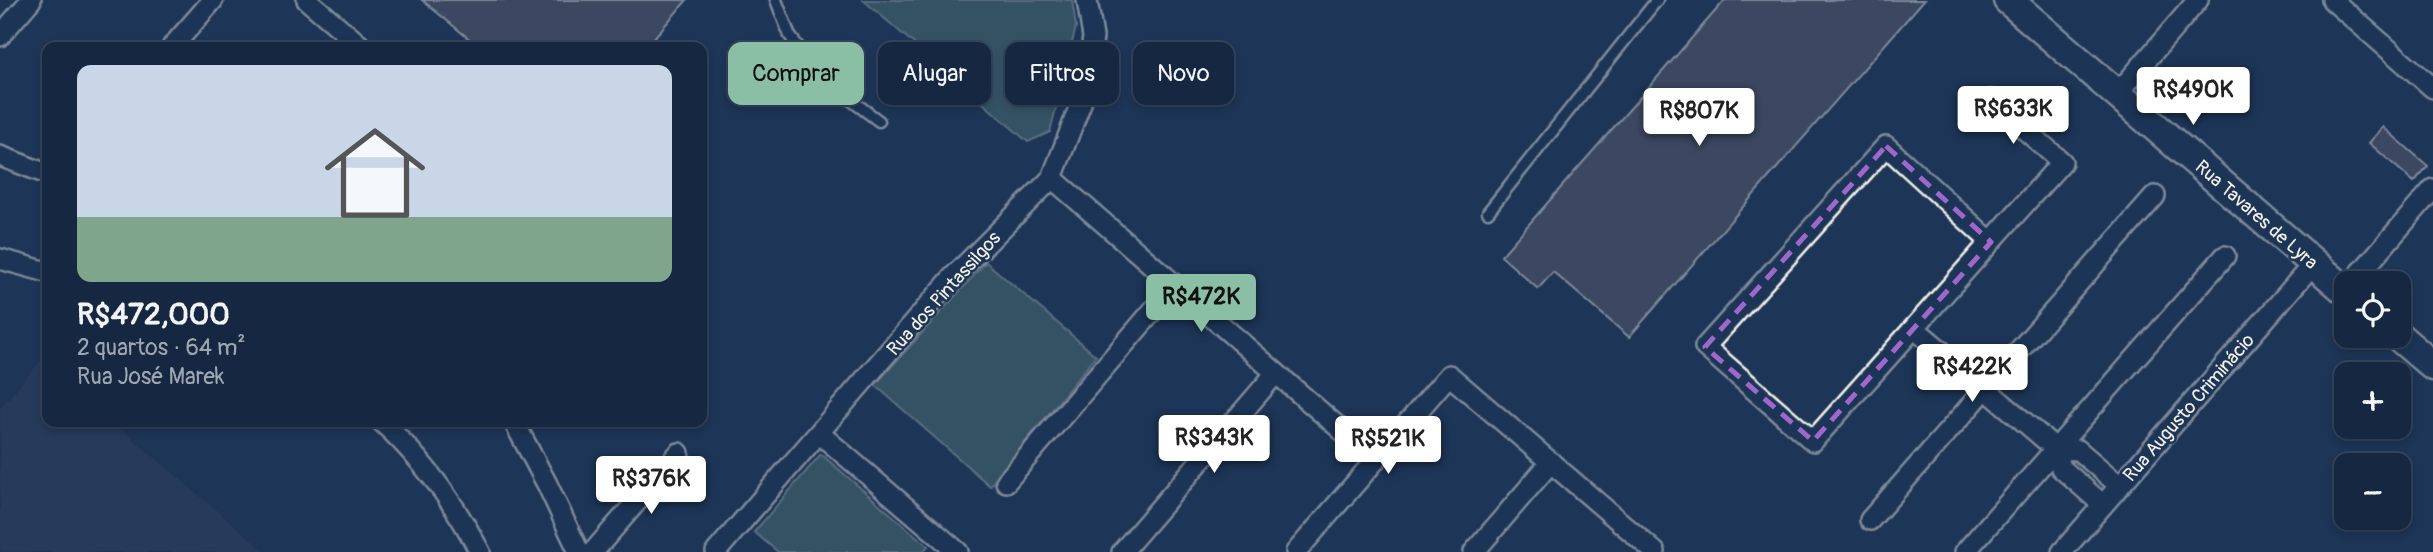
<!DOCTYPE html>
<html lang="pt">
<meta charset="utf-8">
<style>
:root{--surface:#162841;--page:#23344c;--text:#f1f3f6;--muted:#9ea6b1;--line:#35445a;--accent:#8abfa5}
body{margin:0;font-family:Pangolin,sans-serif;background:var(--page);color:var(--text);height:100vh;display:flex;flex-direction:column;font-size:26px;white-space:nowrap}
*{box-sizing:border-box;margin:0}
p{font-size:23px;color:var(--muted)}
.icon{flex:none;width:38px;height:38px;fill:none;stroke:currentColor;stroke-width:2;stroke-linecap:round;stroke-linejoin:round}
.map{position:relative;flex:1;overflow:hidden}
.details{position:absolute;left:42px;top:42px;width:665px;height:385px;display:flex;flex-direction:column;background:var(--surface);border-radius:14px;box-shadow:0 4px 10px #0003,0 0 0 2px var(--line)}
.details>*{flex:none}
.guide{position:absolute;left:728px;top:42px;width:665px;height:63px;display:flex;gap:14px}
.controls{position:absolute;left:2334px;top:271px;display:grid;gap:14px}
.controls a{display:grid;place-items:center;width:77px;height:77px;border-radius:14px;background:var(--surface);box-shadow:0 4px 10px #0003,0 0 0 2px var(--line);font-size:35px}
.price{position:absolute;translate:-50% -60px;padding:0 16px;border-radius:7px;background:#fff;color:#222;font-size:23px;line-height:46px;filter:drop-shadow(0 2px 4px #0008)}
.price::after{content:'';position:absolute;left:50%;top:42px;width:21px;height:16px;margin-left:-10px;background:inherit;clip-path:polygon(0 0,100% 0,50% 100%)}
.price.selected{background:var(--accent);color:#111}
ul{padding:0;list-style:none}
li{display:grid;align-content:center;gap:14px;height:371px;padding:0 35px}
li span{display:grid;place-items:center;height:217px;border-radius:14px;color:#555}
li>.icon{margin-inline-start:auto}
span .icon{width:126px;height:126px;fill:#fffc;stroke-width:1}
li b{font-size:30px}
.chip{padding:0 24px;border-radius:14px;background:var(--surface);box-shadow:0 4px 10px #0003,0 0 0 2px var(--line);font-size:24px;line-height:63px}
.chip.selected{background:var(--accent);color:#111}
.map>svg:first-child{display:block}
.built{fill:#32415e}
.green{fill:#537676;stroke:#a4b4af;stroke-width:2}
.building{fill:#625e6d;stroke:#f4f1e8;stroke-width:2}
.lines{fill:none;stroke-linecap:round;stroke-linejoin:round}
.service-casing{stroke:#f4f1e8;stroke-width:15}
.minor-casing{stroke:#f4f1e8;stroke-width:24}
.secondary-casing{stroke:#f4f1e8;stroke-width:33}
.service{stroke:#1d3557;stroke-width:10}
.minor{stroke:#1d3557;stroke-width:19}
.secondary{stroke:#1d3557;stroke-width:28}
.marked{fill:none;stroke:#9f67cb;stroke-width:5;stroke-dasharray:14 9;stroke-linejoin:round}
.labels{text-anchor:middle;stroke-width:5;stroke-linejoin:round;paint-order:stroke}
.street-label{font-size:19px;fill:#f4f1e8;stroke:#1d3557}
</style>
<div class="map">
<svg width="2433" height="552" viewBox="0 0 2433 552">
<rect width="100%" height="100%" fill="#1d3557"/>
<filter id="ink" filterUnits="userSpaceOnUse"><feTurbulence type="fractalNoise" baseFrequency=".0143" numOctaves="2"/><feDisplacementMap in="SourceGraphic" scale="14" xChannelSelector="R" yChannelSelector="G"/><feConvolveMatrix kernelMatrix="1 2 1 2 8 2 1 2 1" color-interpolation-filters="sRGB"/></filter>
<g filter="url(#ink)">
<path class="built" d="M41,360L47,366V422H113L266,552H0V408Z"/>
<path class="green" d="M863,0H1072L1076,27L1050,132L1028,142Z
M986,262L1096,356L990,486L875,385Z
M821,454L928,546L923,552H778L754,532Z"/>
<path class="building" d="M422,0H687L646,47H479Z
M1725,0H1924L1629,337L1553,272L1538,289L1501,256Z
M2383,127L2428,166L2414,182L2369,143Z"/>
<g class="lines">
<g class="service-casing">
<path id="service" d="M776,0L790,36L823,79L879,121
M1488,212L1657,0"/>
</g>
<g class="minor-casing">
<path id="minor" d="M307,0L362,47
M2332,0L2433,88
M0,36L31,0
M172,47L213,0
M2117,94L2198,0
M1991,100L2062,162L1813,441L1705,347L1886,146L1991,242
M0,156L47,174
M1052,178L1376,460
M0,259L47,272
M2351,284L2433,189
M1914,328L2056,449L2061,468L2103,505
M382,422C421,458 455,504 480,552
M514,422L547,484L579,552
M819,433L958,552
M2056,449L2078,450L2120,486
M1006,482L1175,285
M1870,520L2155,196
M593,552L679,453
M716,552L953,277L1052,178L1081,103L1088,73L1093,37L1087,0
M1122,552L1276,373
M1296,552L1449,375L1655,552
M1474,552L1551,462
M1965,552L2225,256
M2062,552L2314,263"/>
</g>
<g class="secondary-casing">
<path id="secondary" d="M2008,0L2347,292
M2398,336L2433,366"/>
</g>
<use href="#service" class="service"/>
<use href="#minor" class="minor"/>
<use href="#secondary" class="secondary"/>
</g>
</g>
<path d="M0 0H2433V552H0ZM1886,146L1991,242L1813,441L1705,347Z" fill="#1d3557" fill-opacity=".55" fill-rule="evenodd"/>
<path class="marked" d="M1886,146L1991,242L1813,441L1705,347Z"/>
<g class="labels">
<g class="street-label">
<text transform="translate(2257 214) rotate(41)" y="7">Rua Tavares de Lyra</text>
<text transform="translate(943 293) rotate(-48)" y="7">Rua dos Pintassilgos</text>
<text transform="translate(2188 407) rotate(-49)" y="7">Rua Augusto Criminácio</text>
</g>
</g>
</svg>
<div class="controls">
<a><svg class="icon" aria-label="locate" viewBox="0 0 24 24"><circle cx="12" cy="12" r="6"/><path d="M12 2v4M12 18v4M2 12h4M18 12h4"/></svg></a>
<a>+</a>
<a>−</a>
</div>
<b class="price" style="left:2193px;top:127px">R$490K</b>
<b class="price" style="left:2013px;top:146px">R$633K</b>
<b class="price" style="left:1699px;top:148px">R$807K</b>
<b class="price selected" style="left:1201px;top:334px">R$472K</b>
<b class="price" style="left:1972px;top:404px">R$422K</b>
<b class="price" style="left:1214px;top:475px">R$343K</b>
<b class="price" style="left:1388px;top:476px">R$521K</b>
<b class="price" style="left:651px;top:516px">R$376K</b>
<div class="guide">
<a class="chip selected">Comprar</a>
<a class="chip">Alugar</a>
<a class="chip">Filtros</a>
<a class="chip">Novo</a>
</div>
<section class="details">
<ul>
<li><span style="background:linear-gradient(#c9d6e8 70%,#7fa58c 0)"><svg class="icon" aria-label="home" viewBox="0 0 24 24"><path d="M3 11l9-7 9 7M6 9v11h12V9"/></svg></span><div><b>R$472,000</b><p>2 quartos · 64 m²</p><p>Rua José Marek</p></div></li>
</ul>
</section>
</div>
